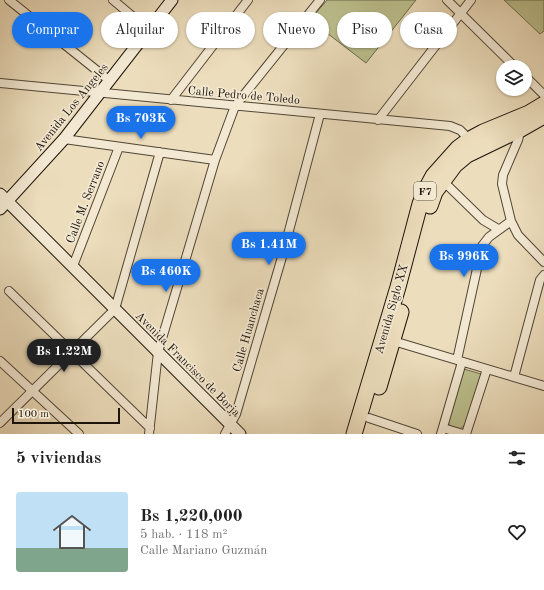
<!DOCTYPE html>
<html lang="es">
<meta charset="utf-8">
<style>
:root{--surface:#fff;--page:#f6f6f6;--text:#222;--muted:#767676;--line:#e0e0e0;--accent:#1a73e8}
body{margin:0;font-family:"Old Standard TT",serif;background:var(--page);color:var(--text);height:100vh;display:flex;flex-direction:column;font-size:15px;white-space:nowrap}
*{box-sizing:border-box;margin:0}
p{font-size:13px;color:var(--muted)}
.icon{flex:none;width:22px;height:22px;fill:none;stroke:currentColor;stroke-width:2;stroke-linecap:round;stroke-linejoin:round}
.map{position:relative;height:434px;overflow:hidden}
.panel{display:flex;flex-direction:column;background:var(--surface);flex:1}
.panel>*{flex:none}
.hud{position:absolute;left:12px;top:12px;width:520px;height:36px;display:flex;gap:8px}
.buttons{position:absolute;left:496px;top:60px;display:grid;gap:8px}
.buttons a{display:grid;place-items:center;width:36px;height:36px;border-radius:50%;background:var(--surface);box-shadow:0 1px 3px #0004;font-size:20px}
.scale{position:absolute;left:12px;bottom:10px;width:108px;box-sizing:border-box;padding-left:4px;border:2px solid #1d140a;border-top:0;font-size:11px;line-height:14px;white-space:nowrap;color:#1d140a;-webkit-text-stroke:3px #f3e9d3;paint-order:stroke}
.price{position:absolute;translate:-50% -34px;padding:0 9px;border-radius:14px;background:var(--accent);color:#fff;font-size:13px;line-height:26px;filter:drop-shadow(0 1px 2px #0008)}
.price::after{content:'';position:absolute;left:50%;top:24px;width:12px;height:9px;margin-left:-6px;background:inherit;clip-path:polygon(0 0,100% 0,50% 100%)}
.price.active{background:#222;color:#fff}
ul{padding:0;list-style:none}
li{display:flex;align-items:center;gap:12px;height:100px;padding:0 16px}
li+li{border-top:1px solid var(--line)}
li span{display:grid;place-items:center;flex:none;width:112px;height:80px;border-radius:4px;color:#555}
li>.icon{margin-inline-start:auto}
span .icon{width:48px;height:48px;fill:#fffc;stroke-width:1}
li b{font-size:17px}
h2{display:flex;justify-content:space-between;align-items:center;height:48px;padding:0 16px;font-size:17px}
.chip{padding:0 14px;border-radius:18px;background:var(--surface);box-shadow:0 1px 3px #0004;font-size:14px;line-height:36px}
.chip.active{background:var(--accent);color:#fff}
.map>svg:first-child{display:block}
.green{fill:#bcc08e;stroke:#6c6a4c}
.lines{fill:none;stroke-linecap:round;stroke-linejoin:round}
.street-casing{stroke:#514636;stroke-width:10}
.secondary-casing{stroke:#1d140a;stroke-width:13}
.highway-casing{stroke:#1d140a;stroke-width:17}
.street{stroke:#f3e9d3;stroke-width:8}
.secondary{stroke:#f3e9d3;stroke-width:11}
.highway{stroke:#ecddbc;stroke-width:15}
.labels{text-anchor:middle;stroke-width:3.5;stroke-linejoin:round;paint-order:stroke}
.shield{fill:#f3e9d3;stroke:#5d5446;stroke-width:1}
.shield-label{font-size:11px;font-weight:bold;fill:#1d140a}
.street-label{font-size:12px;fill:#1d140a;stroke:#f3e9d3}
</style>
<div class="map">
<svg width="544" height="434" viewBox="0 0 544 434">
<rect width="100%" height="100%" fill="#ecddbc"/>
<filter id="stains"><feTurbulence type="fractalNoise" baseFrequency=".005" numOctaves="4"/><feColorMatrix values="0 0 0 0 .2 0 0 0 0 .09 0 0 0 0 .02 0 0 0 .5 -.17"/></filter>
<radialGradient id="worn" r=".72"><stop offset=".6" stop-color="#630" stop-opacity="0"/><stop offset="1" stop-color="#630" stop-opacity=".3"/></radialGradient>
<path class="green" d="M327,0H416L366,63L310,20Z
M504,0H544V31L540,34Z
M464,369L481,374L465,425L460,429L450,426L448,422Z"/>
<g class="lines">
<g class="street-casing">
<path id="street" d="M9,0L110,81
M113,0L149,30
M447,0L515,67
M525,76L544,95
M0,83L450,126L460,130L472,142
M171,100L248,0
M378,120L471,0
M521,128L518,140L503,175L502,184L511,221L518,235L544,262
M64,139L215,160
M443,181L483,220L498,229
M73,266L119,147
M9,291L150,428
M390,340L544,386
M457,360L482,246L489,237L511,221
M0,361L79,434
M514,377L540,280L544,275
M369,418L417,434
M0,423L115,309L160,152
M443,428L463,434
M149,434L158,352L215,160L235,106L320,0
M225,434L236,414L282,257L320,114
M441,434L462,362
M466,434L487,369"/>
</g>
<g class="secondary-casing">
<path id="secondary" d="M0,194L240,434
M0,209L64,139L172,0"/>
</g>
<g class="highway-casing">
<path id="highway" d="M430,206L435,192L455,165L467,155L521,129L544,116
M379,387L401,312
M354,434L398,287L420,204L426,189L433,176L458,148L470,139L483,132L529,113L544,104"/>
</g>
<use href="#street" class="street"/>
<use href="#secondary" class="secondary"/>
<use href="#highway" class="highway"/>
</g>
<g class="labels">
<rect class="shield" x="414" y="182" width="22" height="18" rx="3"/>
<g class="shield-label">
<text x="425" y="195">F7</text>
</g>
<g class="street-label">
<text transform="translate(244 95) rotate(5)" y="4">Calle Pedro de Toledo</text>
<text transform="translate(71 107) rotate(-51)" y="4">Avenida Los Angeles</text>
<text transform="translate(85 202) rotate(-69)" y="4">Calle M. Serrano</text>
<text transform="translate(391 309) rotate(-74)" y="4">Avenida Siglo XX</text>
<text transform="translate(248 330) rotate(-74)" y="4">Calle Huanchaca</text>
<text transform="translate(188 364) rotate(45)" y="4">Avenida Francisco de Borja</text>
</g>
</g>
<rect width="100%" height="100%" filter="url(#stains)"/>
<rect width="100%" height="100%" fill="url(#worn)"/>
</svg>
<div class="buttons">
<a><svg class="icon" aria-label="layers" viewBox="0 0 24 24"><path d="M12 4l9 5-9 5-9-5zM3 14l9 5 9-5"/></svg></a>
</div>
<div class="scale">100 m</div>
<b class="price" style="left:141px;top:140px">Bs 703K</b>
<b class="price" style="left:269px;top:266px">Bs 1.41M</b>
<b class="price" style="left:464px;top:278px">Bs 996K</b>
<b class="price" style="left:166px;top:293px">Bs 460K</b>
<b class="price active" style="left:64px;top:373px">Bs 1.22M</b>
<div class="hud">
<a class="chip active">Comprar</a>
<a class="chip">Alquilar</a>
<a class="chip">Filtros</a>
<a class="chip">Nuevo</a>
<a class="chip">Piso</a>
<a class="chip">Casa</a>
</div>
</div>
<section class="panel">
<h2>5 viviendas<svg class="icon" aria-label="filters" viewBox="0 0 24 24"><path d="M4 7h16M4 17h16"/><circle cx="9" cy="7" r="2"/><circle cx="15" cy="17" r="2"/></svg></h2>
<ul>
<li><span style="background:linear-gradient(#bfe0f5 70%,#7fa58c 0)"><svg class="icon" aria-label="home" viewBox="0 0 24 24"><path d="M3 11l9-7 9 7M6 9v11h12V9"/></svg></span><div><b>Bs 1,220,000</b><p>5 hab. · 118 m²</p><p>Calle Mariano Guzmán</p></div><svg class="icon" aria-label="heart" viewBox="0 0 24 24"><path d="M12 20l-8-8c-3-5 5-10 8-4 3-6 11-1 8 4z"/></svg></li>
</ul>
</section>
